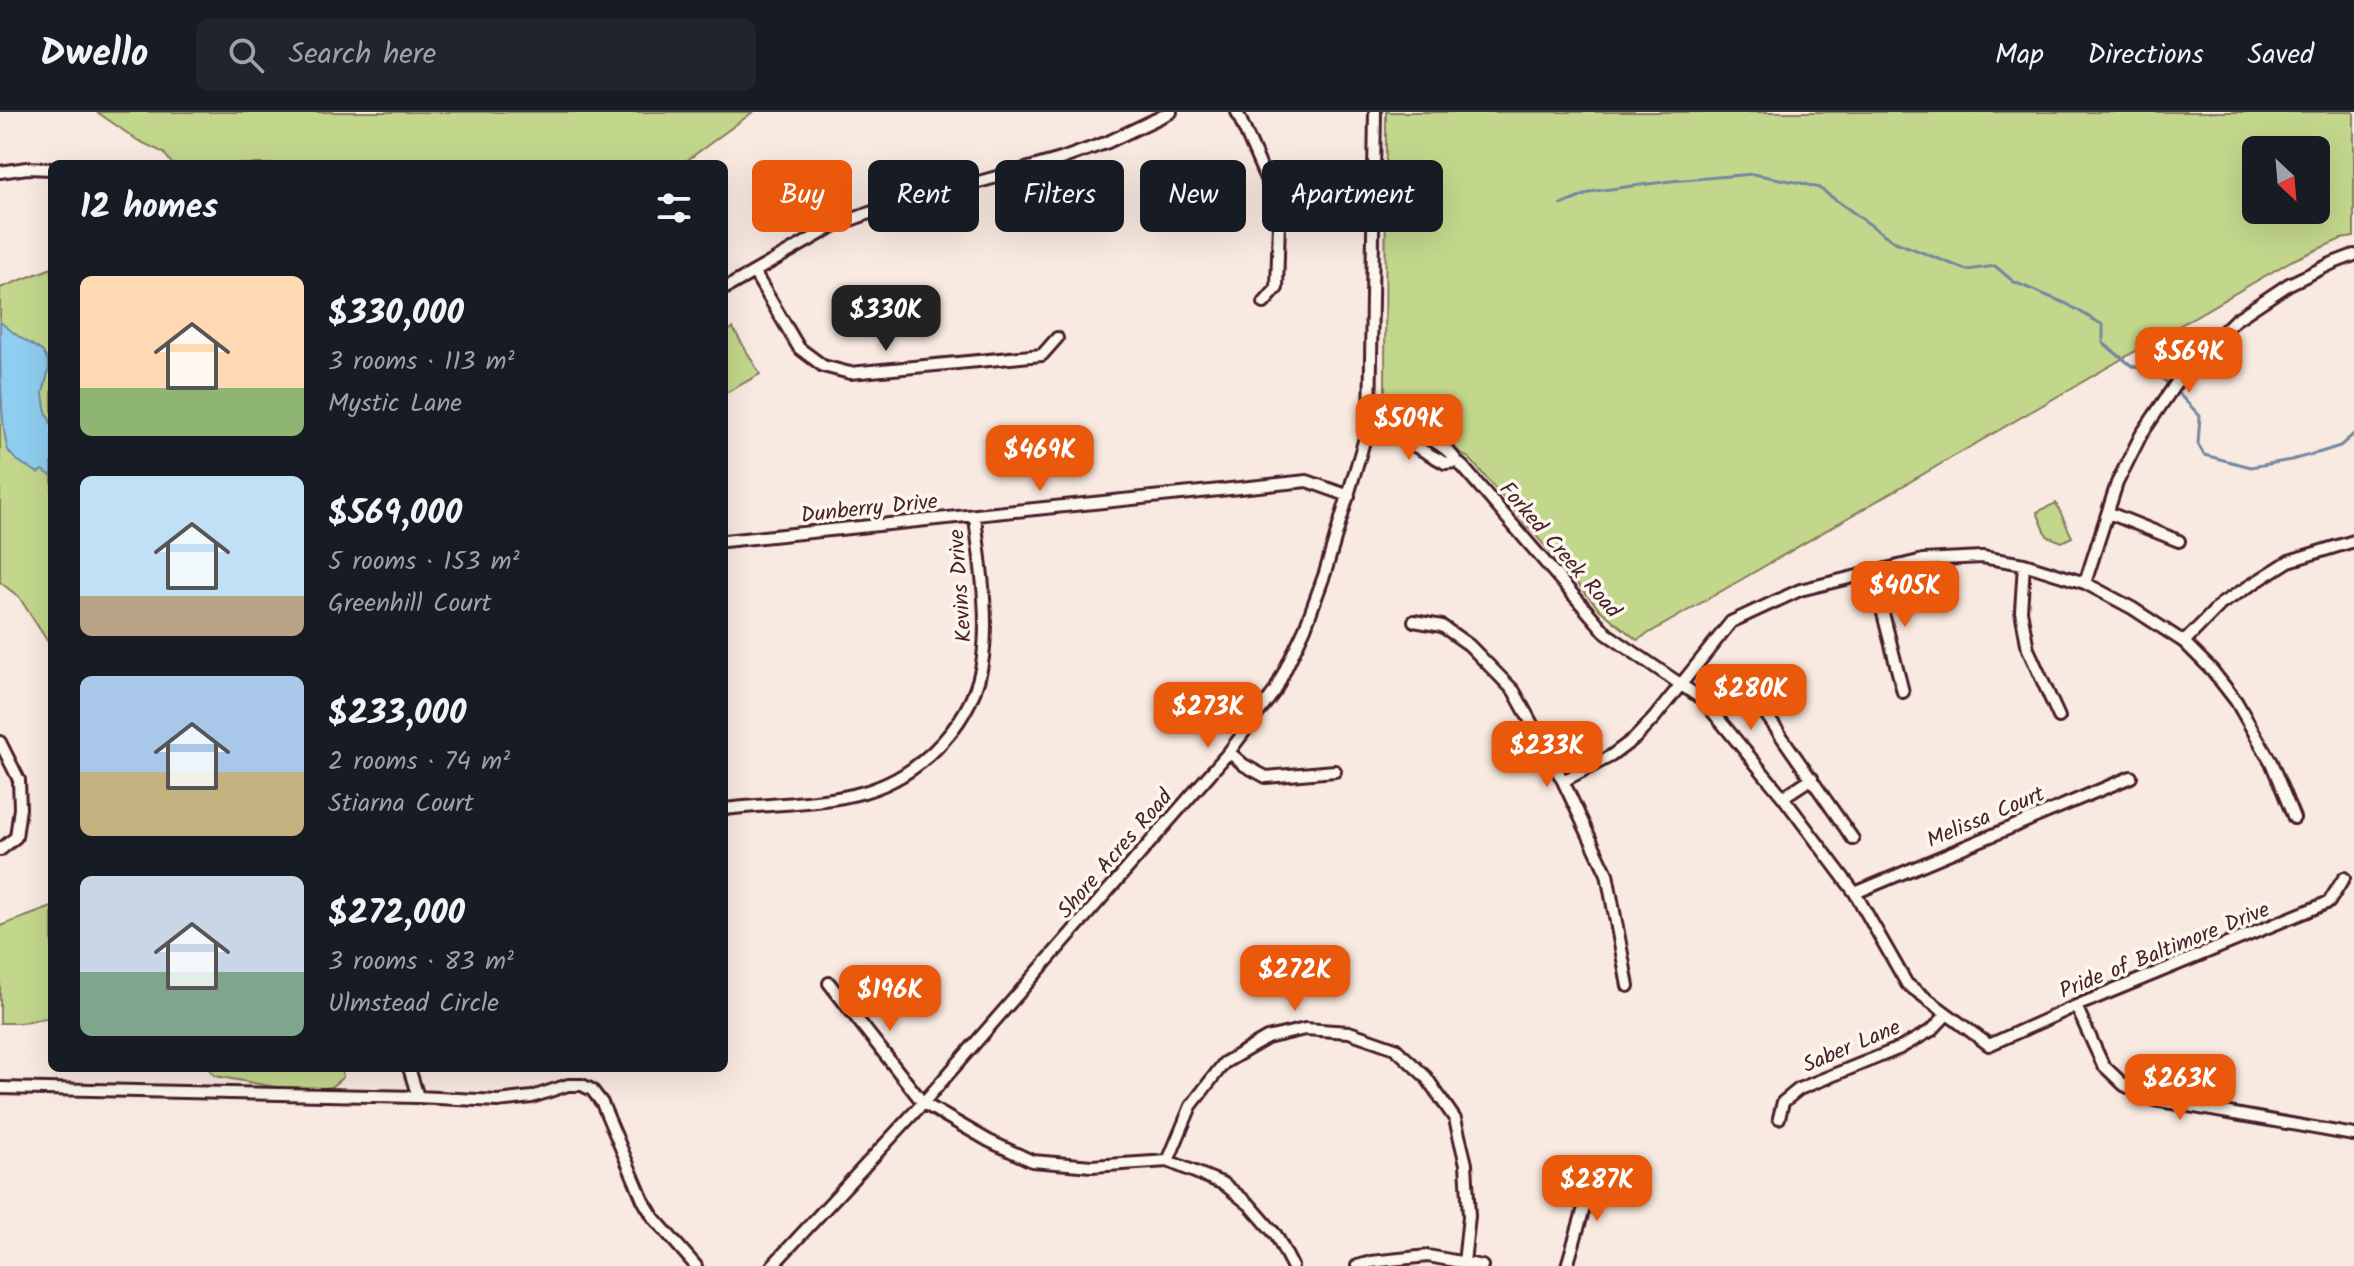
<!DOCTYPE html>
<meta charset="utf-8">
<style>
:root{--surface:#171b24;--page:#20242c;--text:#f1f3f6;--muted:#9ea1a6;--line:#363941;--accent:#ea580c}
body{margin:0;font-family:Kalam,sans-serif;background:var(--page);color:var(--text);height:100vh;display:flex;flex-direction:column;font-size:30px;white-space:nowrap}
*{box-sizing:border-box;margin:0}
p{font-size:26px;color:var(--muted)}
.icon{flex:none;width:44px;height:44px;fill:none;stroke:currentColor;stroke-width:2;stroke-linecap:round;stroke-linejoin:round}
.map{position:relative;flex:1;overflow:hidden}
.drawer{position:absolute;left:48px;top:48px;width:680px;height:912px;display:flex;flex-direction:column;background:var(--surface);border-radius:12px;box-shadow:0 8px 32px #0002}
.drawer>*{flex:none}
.guide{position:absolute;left:752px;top:48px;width:760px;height:72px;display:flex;gap:16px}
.needle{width:52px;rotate:154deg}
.controls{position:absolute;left:2242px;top:24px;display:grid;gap:16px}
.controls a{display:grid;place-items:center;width:88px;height:88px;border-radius:12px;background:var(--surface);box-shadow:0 8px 32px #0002;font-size:40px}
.price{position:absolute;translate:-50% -68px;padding:0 18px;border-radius:16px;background:var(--accent);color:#fff;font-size:26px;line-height:52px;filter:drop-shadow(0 2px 4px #0008)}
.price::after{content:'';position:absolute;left:50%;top:48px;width:24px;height:18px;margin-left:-12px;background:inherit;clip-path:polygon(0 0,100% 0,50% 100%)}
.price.active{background:#222;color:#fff}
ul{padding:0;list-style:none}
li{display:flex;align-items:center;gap:24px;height:200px;padding:0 32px}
li span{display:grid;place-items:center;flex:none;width:224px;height:160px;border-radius:12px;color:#555}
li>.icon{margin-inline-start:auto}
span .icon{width:96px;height:96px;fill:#fffc;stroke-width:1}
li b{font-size:34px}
h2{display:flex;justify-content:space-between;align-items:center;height:96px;padding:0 32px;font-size:34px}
.chip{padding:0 28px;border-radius:12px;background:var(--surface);box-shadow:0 8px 32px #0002;font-size:28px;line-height:72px}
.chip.active{background:var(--accent);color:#fff}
header{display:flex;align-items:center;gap:48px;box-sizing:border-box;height:112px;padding:0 40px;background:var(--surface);border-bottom:2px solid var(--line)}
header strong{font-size:38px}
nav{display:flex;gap:44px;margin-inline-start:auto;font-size:28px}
.search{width:560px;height:72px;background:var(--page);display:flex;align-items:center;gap:20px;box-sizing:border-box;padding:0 28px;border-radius:12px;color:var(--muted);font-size:30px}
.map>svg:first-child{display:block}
.green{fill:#c3d78c;stroke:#867b5c;stroke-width:2;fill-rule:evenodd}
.water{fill:#8fcef0;stroke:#7388a1;stroke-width:2}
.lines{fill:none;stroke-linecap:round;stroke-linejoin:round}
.stream{stroke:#7388a1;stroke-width:3}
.street-casing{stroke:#4a1f2b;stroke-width:16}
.street{stroke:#fbf7ec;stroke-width:10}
.labels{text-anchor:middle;stroke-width:7;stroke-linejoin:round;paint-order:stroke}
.street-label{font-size:22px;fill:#4a1f2b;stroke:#fbf7ec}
</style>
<header>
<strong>Dwello</strong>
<div class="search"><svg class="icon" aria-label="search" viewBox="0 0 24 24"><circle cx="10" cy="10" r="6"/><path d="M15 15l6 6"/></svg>Search here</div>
<nav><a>Map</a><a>Directions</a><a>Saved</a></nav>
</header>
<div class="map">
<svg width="2354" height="1154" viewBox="0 0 2354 1154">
<rect width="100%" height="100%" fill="#f9eae1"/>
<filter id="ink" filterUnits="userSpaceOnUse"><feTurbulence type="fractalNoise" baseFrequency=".0125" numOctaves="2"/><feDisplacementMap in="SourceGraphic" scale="16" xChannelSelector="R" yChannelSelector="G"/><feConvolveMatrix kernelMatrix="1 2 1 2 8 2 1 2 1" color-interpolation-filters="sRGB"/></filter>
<g filter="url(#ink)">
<path class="green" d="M97,0H753L682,52H172L164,41L137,28Z
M1386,0H2354V125L2341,127L2291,149L1637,528L1600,498L1470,347L1394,298L1385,284ZM2256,38H2316V98H2256Z
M52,156V536L19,485L0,470V176Z
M733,216L760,262L724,282V221Z
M2056,391L2072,425L2062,430L2047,424L2037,400Z
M52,795V905L20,911H0V814Z
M208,956H342L343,965L331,975L317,977L281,976L215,964Z"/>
<path class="water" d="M0,210L18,224L42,239L47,247L49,257L43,281L45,296L52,314V364L42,358L38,361C27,354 14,349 8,338C0,313 0,241 0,210Z"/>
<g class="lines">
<path class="stream" d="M1561,93L1595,79L1671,69L1753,62L1801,71L1819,76L1893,129L1967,158L1995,154L2014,170L2067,192L2103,213V231L2132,254L2160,263L2167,271
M2179,282L2200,304L2198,332L2204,343L2251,355L2291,348L2321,340L2340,334L2354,322"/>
<g class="street-casing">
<path id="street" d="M1237,0L1270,76L1279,110L1277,176L1264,191
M0,60L27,56L52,57
M754,160L799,236L823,254L850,261L1042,243L1057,226
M724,177L834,114L875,99L1061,47L1108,30L1171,0
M1371,300C1394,310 1433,325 1450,341C1455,346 1457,351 1463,355L1607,522L1702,587L1783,685L1855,781L1907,872L1989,933L2076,894L2329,790L2344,766
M1370,309L1445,351L1456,350
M2109,401L2179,429
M724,429L1307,369L1349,384
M2024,452L2021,499L2028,537L2059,605
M1873,462L1903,580
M2085,471L2117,371L2141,323L2187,255L2235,208L2289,172L2333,151L2354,143
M1414,509L1442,514L1469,533L1514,579L1563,669L1607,762L1628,874
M2184,530L2221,492L2289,449L2354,429
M1747,575L1853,727
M0,630L19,668L20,696L16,725L0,738
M1229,640L1244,653L1266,665L1335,659
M1563,669L1611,644L1635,626L1654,606L1731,510L1800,478L1923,448L1982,445L2024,452L2085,471L2132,496L2184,530L2212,558L2236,589L2271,650L2294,706
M1783,685L1812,666
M724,697C767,692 824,692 864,680C923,663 976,607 983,545C989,500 980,451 975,405
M1855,781L2131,665
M829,871L923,991L989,1029L1032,1049L1092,1054L1168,1049L1224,1072L1250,1093L1276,1123L1292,1154
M2076,894L2103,953L2124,973L2155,988L2354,1023
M409,956L418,985
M0,976L418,985L498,989L532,985L568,973H582L592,978L602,991L643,1088L654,1106L696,1154
M1779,1006L1783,990L1799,977L1900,936L1932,918L1947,902
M1168,1049L1191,994L1224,951L1267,926L1305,917L1349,920L1395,936L1426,965L1455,1007L1466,1052L1469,1104L1464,1151
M772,1154L923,991L1229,640L1275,579L1305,516L1325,461L1370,309L1375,0
M1357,1154L1371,1150L1428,1144L1482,1154
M1567,1154L1595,1058"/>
</g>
<use href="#street" class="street"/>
</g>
</g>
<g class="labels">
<g class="street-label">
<text transform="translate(869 395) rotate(-6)" y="8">Dunberry Drive</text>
<text transform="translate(1561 437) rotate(49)" y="8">Forked Creek Road</text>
<text transform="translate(959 474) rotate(-94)" y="8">Kevins Drive</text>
<text transform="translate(1985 704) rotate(-23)" y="8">Melissa Court</text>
<text transform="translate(1114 741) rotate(-49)" y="8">Shore Acres Road</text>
<text transform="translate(2164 837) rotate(-22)" y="8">Pride of Baltimore Drive</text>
<text transform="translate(1851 933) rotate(-23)" y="8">Saber Lane</text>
</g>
</g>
</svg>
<div class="controls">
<a><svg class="needle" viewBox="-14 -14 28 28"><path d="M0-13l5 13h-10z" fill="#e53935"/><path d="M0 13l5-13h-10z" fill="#9ea1a6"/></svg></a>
</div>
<b class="price active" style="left:886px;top:241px">$330K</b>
<b class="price" style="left:2189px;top:283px">$569K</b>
<b class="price" style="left:1409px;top:350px">$509K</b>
<b class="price" style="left:1040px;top:381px">$469K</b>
<b class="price" style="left:1905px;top:517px">$405K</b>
<b class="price" style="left:1751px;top:620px">$280K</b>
<b class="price" style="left:1208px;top:638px">$273K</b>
<b class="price" style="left:1547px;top:677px">$233K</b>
<b class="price" style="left:1295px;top:901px">$272K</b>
<b class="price" style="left:890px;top:921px">$196K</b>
<b class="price" style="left:2180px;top:1010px">$263K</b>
<b class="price" style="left:1597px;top:1111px">$287K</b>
<div class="guide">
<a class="chip active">Buy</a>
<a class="chip">Rent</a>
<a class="chip">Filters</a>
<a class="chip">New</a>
<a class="chip">Apartment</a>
</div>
<section class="drawer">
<h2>12 homes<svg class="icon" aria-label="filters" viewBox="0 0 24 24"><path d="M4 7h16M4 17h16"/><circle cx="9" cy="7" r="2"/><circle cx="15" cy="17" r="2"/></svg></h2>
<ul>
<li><span style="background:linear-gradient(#ffd9b3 70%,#8fb573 0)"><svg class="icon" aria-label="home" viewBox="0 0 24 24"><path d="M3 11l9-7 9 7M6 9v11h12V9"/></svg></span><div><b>$330,000</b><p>3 rooms · 113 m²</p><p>Mystic Lane</p></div></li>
<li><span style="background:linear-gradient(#bfe0f5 75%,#b9a48a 0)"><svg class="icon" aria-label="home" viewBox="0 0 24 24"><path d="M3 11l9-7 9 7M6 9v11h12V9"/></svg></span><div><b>$569,000</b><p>5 rooms · 153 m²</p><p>Greenhill Court</p></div></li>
<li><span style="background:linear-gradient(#a9c7e8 60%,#c2b280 0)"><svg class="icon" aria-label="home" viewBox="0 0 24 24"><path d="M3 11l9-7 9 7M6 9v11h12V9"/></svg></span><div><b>$233,000</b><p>2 rooms · 74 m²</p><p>Stiarna Court</p></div></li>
<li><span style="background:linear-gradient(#c9d6e8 60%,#7fa58c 0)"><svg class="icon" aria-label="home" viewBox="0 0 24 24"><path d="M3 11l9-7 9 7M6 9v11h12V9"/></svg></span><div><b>$272,000</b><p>3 rooms · 83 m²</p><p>Ulmstead Circle</p></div></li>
</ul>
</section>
</div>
